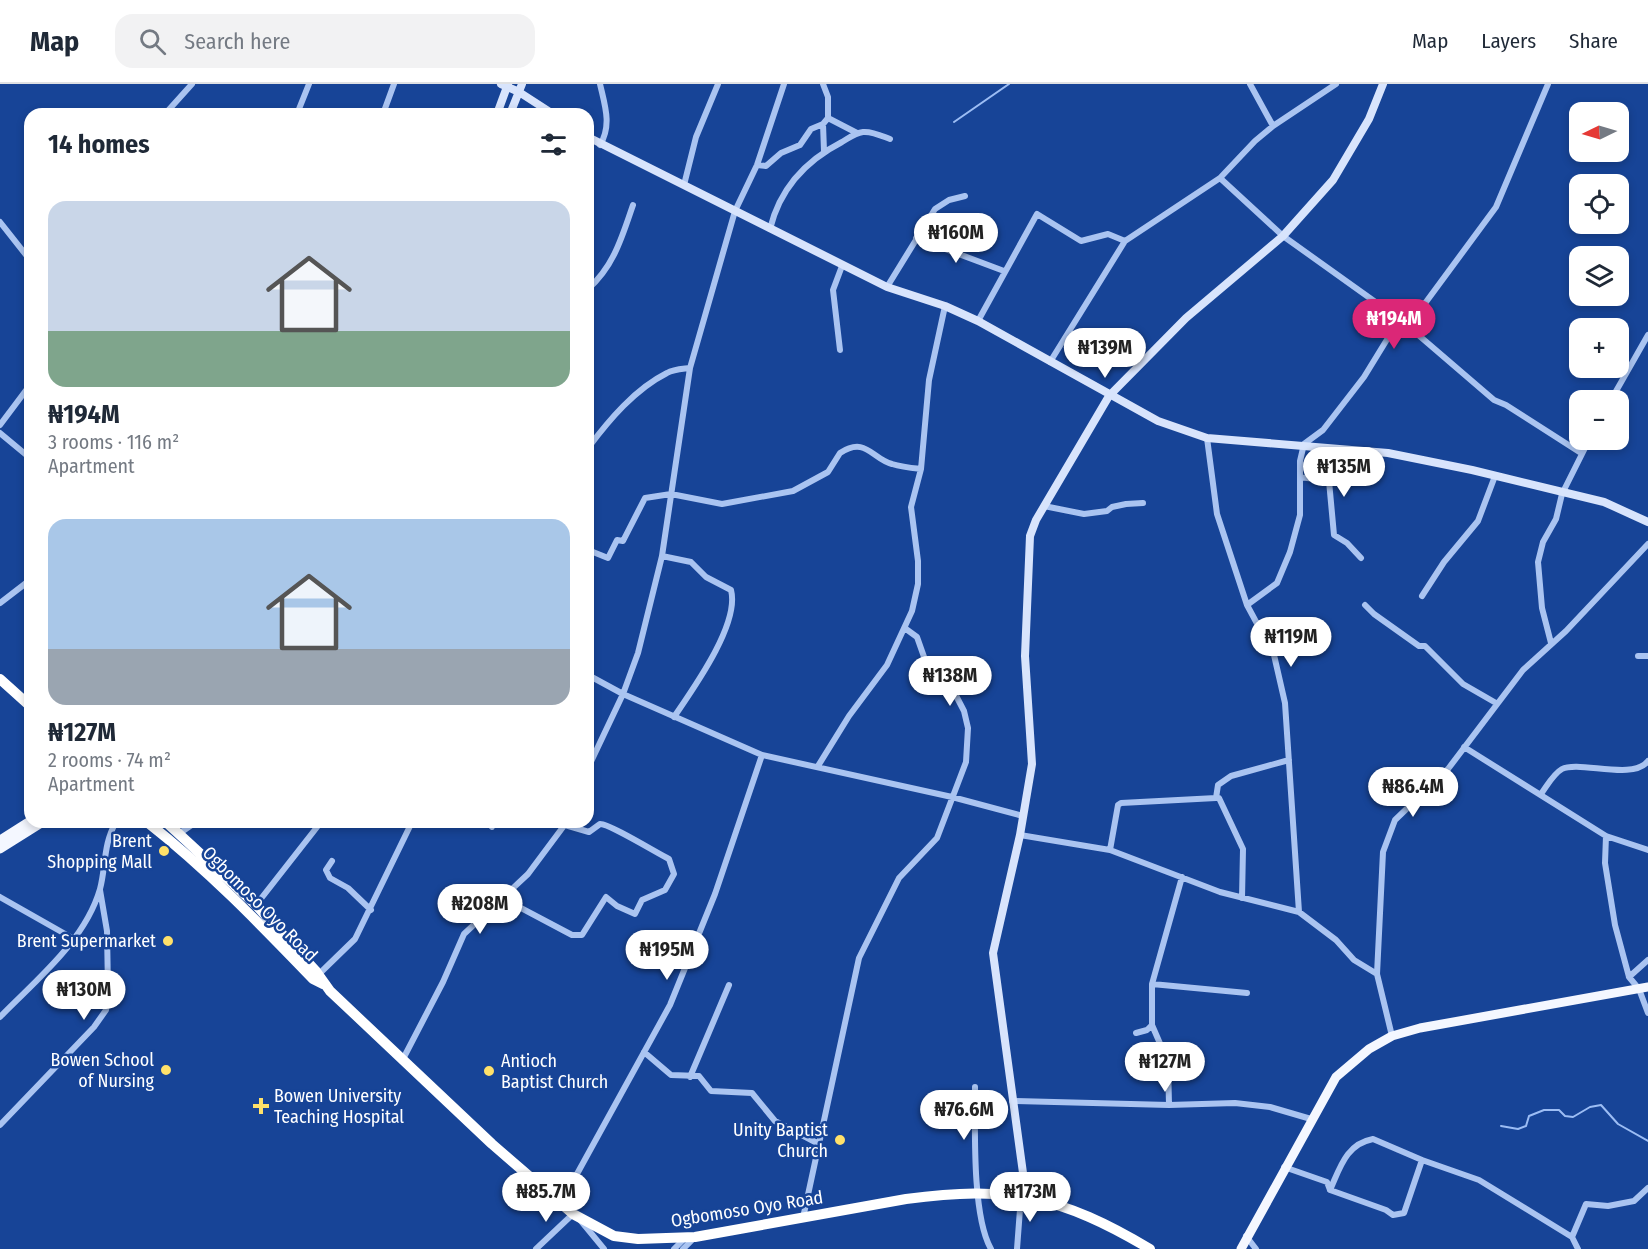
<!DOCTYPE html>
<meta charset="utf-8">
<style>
:root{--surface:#fff;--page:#f2f2f3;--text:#1f2937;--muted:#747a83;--line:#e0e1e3;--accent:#db2777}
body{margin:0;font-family:"Fira Sans Condensed",sans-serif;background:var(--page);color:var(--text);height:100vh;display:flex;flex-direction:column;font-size:22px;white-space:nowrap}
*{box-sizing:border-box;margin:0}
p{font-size:20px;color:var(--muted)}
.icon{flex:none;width:33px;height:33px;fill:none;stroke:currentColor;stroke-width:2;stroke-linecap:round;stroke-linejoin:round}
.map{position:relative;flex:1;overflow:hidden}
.panel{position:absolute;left:24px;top:24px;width:570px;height:720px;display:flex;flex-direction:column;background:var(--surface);border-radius:18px;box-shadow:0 3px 9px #0003}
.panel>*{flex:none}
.needle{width:39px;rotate:265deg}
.controls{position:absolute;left:1569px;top:18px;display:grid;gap:12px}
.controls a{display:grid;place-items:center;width:60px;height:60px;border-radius:12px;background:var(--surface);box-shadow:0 3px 9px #0003;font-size:30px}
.price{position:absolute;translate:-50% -51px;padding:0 14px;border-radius:21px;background:#fff;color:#222;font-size:20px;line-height:39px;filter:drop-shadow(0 2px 3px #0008)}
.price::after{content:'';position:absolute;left:50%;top:36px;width:18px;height:14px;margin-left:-9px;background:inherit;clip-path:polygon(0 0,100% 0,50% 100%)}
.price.on{background:var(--accent);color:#fff}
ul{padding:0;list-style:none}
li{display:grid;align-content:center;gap:12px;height:318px;padding:0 24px}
li span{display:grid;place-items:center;height:186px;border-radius:18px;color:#555}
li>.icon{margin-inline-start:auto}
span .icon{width:108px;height:108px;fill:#fffc;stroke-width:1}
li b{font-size:26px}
h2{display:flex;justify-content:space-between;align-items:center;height:72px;padding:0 24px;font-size:26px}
header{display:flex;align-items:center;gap:36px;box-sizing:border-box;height:84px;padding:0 30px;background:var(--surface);border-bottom:2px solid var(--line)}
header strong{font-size:28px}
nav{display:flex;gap:33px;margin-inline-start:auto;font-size:21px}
.search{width:420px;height:54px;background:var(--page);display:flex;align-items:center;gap:15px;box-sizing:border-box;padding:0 21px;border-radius:18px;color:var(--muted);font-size:22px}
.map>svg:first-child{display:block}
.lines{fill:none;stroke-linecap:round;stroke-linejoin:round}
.stream{stroke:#9cbdf4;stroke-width:2}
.street{stroke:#aac4f1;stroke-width:6}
.secondary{stroke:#d8e4fc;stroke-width:8}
.primary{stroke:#f4f7ff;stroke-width:9}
.highway{stroke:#fff;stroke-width:10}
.poi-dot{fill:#ffe16a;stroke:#174497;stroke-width:2}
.labels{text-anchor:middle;stroke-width:5;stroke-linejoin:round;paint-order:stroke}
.poi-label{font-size:18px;fill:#fff;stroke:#174497;text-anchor:end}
.street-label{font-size:18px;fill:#fff;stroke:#174497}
</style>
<header>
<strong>Map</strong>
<div class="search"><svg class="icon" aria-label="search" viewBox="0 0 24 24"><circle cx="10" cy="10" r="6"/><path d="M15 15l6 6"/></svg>Search here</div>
<nav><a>Map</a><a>Layers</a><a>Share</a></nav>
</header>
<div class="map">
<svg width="1648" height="1165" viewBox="0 0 1648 1165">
<rect width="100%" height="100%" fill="#174497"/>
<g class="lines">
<path class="stream" d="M954,38L1009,0
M1501,1042L1518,1045L1526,1042L1529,1032L1544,1026H1559L1565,1032L1573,1033L1590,1023L1601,1021L1618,1040L1648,1057"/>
<path class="street" d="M784,0L757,81L735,127L690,284L662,472L638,569L623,610L762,671L952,713L1023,732
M823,0L828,13V34L857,49
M1250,0L1273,42
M165,30L192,0
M297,30L309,0
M383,30L394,0
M823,40L824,67
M600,61C612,41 605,22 600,0
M757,81L766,82L781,69L800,61L811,45L823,40L828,34
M1220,94L1283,152L1402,237L1494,316L1506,321L1581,369
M684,101L696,53L718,0
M0,138L30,176
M770,145C780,104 805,77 842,58C849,54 855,49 863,48C872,47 882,52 890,55
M916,154L1004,187
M887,203L935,125L949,116L965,112
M588,205C614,182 622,153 633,121
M978,237L1037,130L1081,157L1108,150L1125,157
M840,266L833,206L842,182
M1050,278L1125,157L1220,94L1255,57L1273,42L1336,0
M1611,316L1648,251
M0,341L30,301
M0,349L30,374
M1207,354L1217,430L1247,521L1274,571L1285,619L1299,828
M588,364C609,336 635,305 667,289C674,285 683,285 690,284
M1300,393L1329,397L1334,451L1347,459L1361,474
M1044,422L1084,430L1107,427L1112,423L1126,420L1143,419
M588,472L593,468L608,474L617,456L623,457L645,414L671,410L722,420L793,407L828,388L840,369C866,352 872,375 892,380C902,383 912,384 921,385
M662,472L691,478L706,493L731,506C740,540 693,605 674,633
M1422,512L1444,478L1478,437L1495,392
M0,519L30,496
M1247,521L1277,499L1290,468L1300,431V377L1304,360L1323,346L1364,293L1391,249L1426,218L1496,123L1548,0
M1365,521L1374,530L1419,562H1425L1463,600L1496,619
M1551,559L1542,524L1538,478L1543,458L1556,435L1562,410L1589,356
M1638,572H1648
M588,591L623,610L588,684
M1464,663L1606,752L1648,766
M818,682L849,632L887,581L912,527L918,500V477L911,423L921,385L929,296L945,222
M1541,710C1547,702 1553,690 1562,685C1579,676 1633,697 1648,677
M1216,714H1219L1243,765L1242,814
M1216,714L1218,701L1231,692L1289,676
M492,743L494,738
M180,749L196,738
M1020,751L1110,766L1220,808L1299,828L1336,856L1354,876L1377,890
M1606,752L1605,779L1615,841L1629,893L1639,905L1648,929
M1110,766L1118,721L1121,719L1216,714
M332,777L326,786L330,794L348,804L371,826
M0,813L74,855
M502,814L572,851H582L606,813L617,822L635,830L642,816L665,806L674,790L669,775C657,769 608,739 600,740L589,748L565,741
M256,821L321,738
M318,891L355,855L412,738
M1629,893L1648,876
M1152,900L1247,909
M0,933C36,896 85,857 100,805C106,783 103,760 116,738
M1152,941L1168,978L1169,1021
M1136,949L1147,946L1152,941V900L1182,793
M1392,952L1377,890L1383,768L1395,736L1448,685L1523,586L1566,547L1648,460
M644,968L671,991L699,992L711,1007L752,1009L775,1037L817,1059
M403,975L443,898L464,850L528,790L566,739
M690,993L729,901
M975,1003C975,1044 972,1132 991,1165
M1012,1017L1169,1021L1235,1019L1270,1023L1311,1035
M0,1041L94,943L106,926L108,906L107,847L100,806
M1284,1083L1327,1098L1330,1106L1386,1126L1393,1131L1404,1129L1422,1076L1479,1096L1572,1153L1578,1165
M1330,1106C1340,1084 1346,1060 1373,1055L1422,1076
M561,1119L670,921L715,810L762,671
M803,1134L859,874L899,794L937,754L966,678L968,644L964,627L951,602L929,587L917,553L906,545
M581,1137L604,1165
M1246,1152L1256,1165
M1572,1153L1586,1120L1608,1122L1634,1117L1648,1104
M536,1165L573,1130
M674,1165L685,1154
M683,1165L695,1153
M1017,1165L1021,1112"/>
<path class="secondary" d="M501,0L519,8L553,30
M497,30L508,0
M510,30L522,0
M588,53L887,203L945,222L978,237L1158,337L1207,354L1388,369L1472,386L1604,418L1648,438
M1026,1111L993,869L1020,751L1032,680L1025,572L1030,452L1036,436L1109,312L1186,234L1283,152L1333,96L1369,35L1383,0"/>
<path class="primary" d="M0,756L30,737
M0,765L43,738
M1241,1165L1336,993L1369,965L1392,952L1420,944L1648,903"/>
<path class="highway" d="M0,595L30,622
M147,738C207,785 260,840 313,895L323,900
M166,738L256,821L315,886L330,907L492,1060L573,1130L614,1152L638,1155L695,1153L906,1115C1009,1101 1061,1112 1150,1165"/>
</g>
<g class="poi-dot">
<circle cx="164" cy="767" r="6"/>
<circle cx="168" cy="857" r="6"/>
<circle cx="166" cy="986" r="6"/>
<circle cx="489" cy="987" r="6"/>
<path d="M258 1013h6v6h6v6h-6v6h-6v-6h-6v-6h6z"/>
<circle cx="840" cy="1056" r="6"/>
</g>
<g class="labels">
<g class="poi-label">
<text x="152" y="763">Brent<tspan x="152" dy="21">Shopping Mall</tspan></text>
<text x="156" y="863">Brent Supermarket</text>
<text x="154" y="982">Bowen School<tspan x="154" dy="21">of Nursing</tspan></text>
<text x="501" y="983" text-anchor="start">Antioch<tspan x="501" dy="21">Baptist Church</tspan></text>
<text x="274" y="1018" text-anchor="start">Bowen University<tspan x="274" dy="21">Teaching Hospital</tspan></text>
<text x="828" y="1052">Unity Baptist<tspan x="828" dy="21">Church</tspan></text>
</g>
<g class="street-label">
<text transform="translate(260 820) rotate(45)" y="6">Ogbomoso Oyo Road</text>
<text transform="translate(747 1125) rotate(-9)" y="6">Ogbomoso Oyo Road</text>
</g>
</g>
</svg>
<div class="controls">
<a><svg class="needle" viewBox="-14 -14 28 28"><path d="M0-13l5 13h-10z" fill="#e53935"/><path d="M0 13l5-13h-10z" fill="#747a83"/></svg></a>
<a><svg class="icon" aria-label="locate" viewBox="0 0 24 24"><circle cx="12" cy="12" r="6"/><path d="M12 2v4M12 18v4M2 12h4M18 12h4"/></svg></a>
<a><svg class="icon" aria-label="layers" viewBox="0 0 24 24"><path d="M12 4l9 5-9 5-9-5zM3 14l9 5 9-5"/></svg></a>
<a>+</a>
<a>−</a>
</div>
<b class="price" style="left:956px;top:180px">₦160M</b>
<b class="price on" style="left:1394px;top:266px">₦194M</b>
<b class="price" style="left:1105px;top:295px">₦139M</b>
<b class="price" style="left:1344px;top:414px">₦135M</b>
<b class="price" style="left:1291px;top:584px">₦119M</b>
<b class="price" style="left:950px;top:623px">₦138M</b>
<b class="price" style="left:1413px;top:734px">₦86.4M</b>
<b class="price" style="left:480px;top:851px">₦208M</b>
<b class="price" style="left:667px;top:897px">₦195M</b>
<b class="price" style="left:84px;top:937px">₦130M</b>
<b class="price" style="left:1165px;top:1009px">₦127M</b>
<b class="price" style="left:964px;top:1057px">₦76.6M</b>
<b class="price" style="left:546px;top:1139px">₦85.7M</b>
<b class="price" style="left:1030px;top:1139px">₦173M</b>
<section class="panel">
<h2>14 homes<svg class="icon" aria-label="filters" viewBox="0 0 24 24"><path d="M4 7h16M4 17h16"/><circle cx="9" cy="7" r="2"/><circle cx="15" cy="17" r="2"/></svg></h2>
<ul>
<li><span style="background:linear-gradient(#c9d6e8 70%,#7fa58c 0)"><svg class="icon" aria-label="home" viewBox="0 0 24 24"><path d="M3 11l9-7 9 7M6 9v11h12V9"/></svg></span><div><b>₦194M</b><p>3 rooms · 116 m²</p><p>Apartment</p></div></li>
<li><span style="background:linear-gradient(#a9c7e8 70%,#9aa5b1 0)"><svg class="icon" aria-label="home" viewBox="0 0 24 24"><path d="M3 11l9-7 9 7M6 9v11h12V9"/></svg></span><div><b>₦127M</b><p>2 rooms · 74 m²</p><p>Apartment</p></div></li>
</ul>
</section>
</div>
